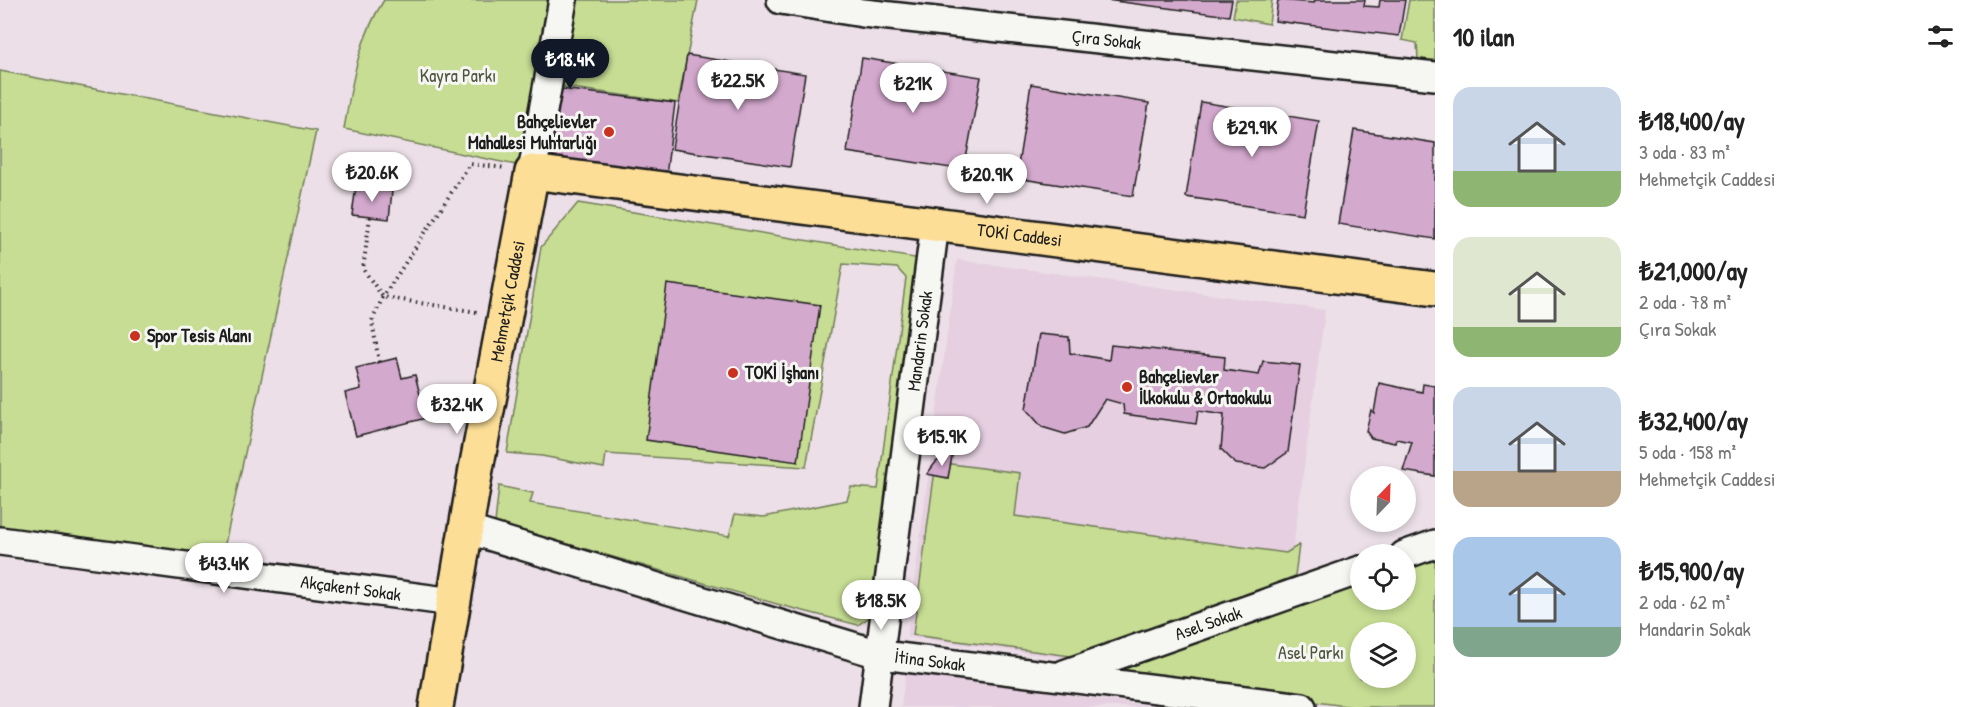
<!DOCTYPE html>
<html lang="tr">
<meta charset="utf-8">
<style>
:root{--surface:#fff;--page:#f2f2f2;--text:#222;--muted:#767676;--accent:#111827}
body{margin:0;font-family:"Patrick Hand",sans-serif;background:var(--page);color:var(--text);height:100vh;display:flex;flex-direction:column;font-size:22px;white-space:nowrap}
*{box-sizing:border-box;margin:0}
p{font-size:20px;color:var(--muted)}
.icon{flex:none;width:33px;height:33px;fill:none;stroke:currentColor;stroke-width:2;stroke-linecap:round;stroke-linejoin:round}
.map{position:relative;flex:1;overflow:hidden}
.details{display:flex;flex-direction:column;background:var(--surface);width:540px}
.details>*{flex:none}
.needle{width:39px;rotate:23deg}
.fabs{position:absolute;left:1350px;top:466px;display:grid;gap:12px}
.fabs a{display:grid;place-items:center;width:66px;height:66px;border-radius:50%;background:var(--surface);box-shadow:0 3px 9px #0003;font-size:30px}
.price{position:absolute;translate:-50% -51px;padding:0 14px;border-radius:21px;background:#fff;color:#222;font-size:20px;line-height:39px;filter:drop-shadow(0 2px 3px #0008)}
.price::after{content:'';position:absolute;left:50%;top:36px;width:18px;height:14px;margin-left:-9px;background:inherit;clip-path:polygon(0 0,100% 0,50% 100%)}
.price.current{background:var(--accent);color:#fff}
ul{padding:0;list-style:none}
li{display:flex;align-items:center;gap:18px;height:150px;padding:0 18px}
li span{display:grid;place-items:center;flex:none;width:168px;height:120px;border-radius:18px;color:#555}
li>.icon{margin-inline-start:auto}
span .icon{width:72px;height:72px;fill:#fffc;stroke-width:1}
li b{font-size:26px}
h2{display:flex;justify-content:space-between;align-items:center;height:72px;padding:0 18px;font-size:26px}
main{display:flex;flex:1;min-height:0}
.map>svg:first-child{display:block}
.built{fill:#e5cfe0}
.green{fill:#c6dd93;stroke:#717c58;stroke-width:1.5;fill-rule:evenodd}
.building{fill:#d4a9ce;stroke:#1c1c1c;stroke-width:1.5}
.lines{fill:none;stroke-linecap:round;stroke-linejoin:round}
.minor-casing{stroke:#1c1c1c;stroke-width:32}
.major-casing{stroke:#1c1c1c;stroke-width:38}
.path{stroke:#1c1c1c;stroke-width:4;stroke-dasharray:1.5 4.5;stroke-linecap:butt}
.minor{stroke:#f6f6f2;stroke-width:27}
.major{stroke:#fdde96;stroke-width:33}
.poi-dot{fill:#c8321e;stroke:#f6f6f2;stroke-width:2}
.labels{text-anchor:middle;stroke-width:6;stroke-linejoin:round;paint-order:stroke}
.street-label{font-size:18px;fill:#1c1c1c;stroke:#f6f6f2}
.park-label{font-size:18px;fill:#4f5640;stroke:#f6f6f2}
.poi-label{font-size:18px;font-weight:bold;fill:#1c1c1c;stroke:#f6f6f2;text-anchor:start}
</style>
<main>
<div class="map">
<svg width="1435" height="707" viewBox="0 0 1435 707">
<rect width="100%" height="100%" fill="#ecdfe7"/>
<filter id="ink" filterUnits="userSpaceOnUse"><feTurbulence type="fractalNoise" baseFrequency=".0167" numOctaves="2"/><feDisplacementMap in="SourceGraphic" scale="12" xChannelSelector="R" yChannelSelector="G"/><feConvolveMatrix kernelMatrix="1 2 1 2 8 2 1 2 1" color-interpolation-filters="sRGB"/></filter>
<g filter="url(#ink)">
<path class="built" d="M957,260L1325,310L1289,578L1071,659L907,637Z
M906,672L1156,707H901Z"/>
<path class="green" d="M384,0H548L521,166L344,129C352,83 358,40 384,0Z
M574,0H698L678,103L558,86Z
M1236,0H1272L1269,24L1233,17Z
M1409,0H1435V62L1418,59L1417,43L1402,40Z
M0,71L316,131L219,571L0,541Z
M578,203L921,259L875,613L858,625L784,606L495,523L499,486L533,493L530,503L729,536L735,514L764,517L847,500L851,487L878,489L906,278L897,268L843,264L806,467L606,454L604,468L542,456L507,453L541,247Z
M936,462L1020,473L1015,516L1286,553L1299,545L1295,576L1078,657L913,635Z
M1435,556V707H1354L1107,675L1360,583V600H1406V567ZM1360,633H1406V678H1360Z"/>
<path class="building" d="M1106,0H1232L1229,16Z
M1278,0L1314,3L1315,0H1365L1364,6L1379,7L1380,0H1405L1399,36L1275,21Z
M687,55L805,74L790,167L672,149Z
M862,58L981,77L964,170L847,152Z
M1031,84L1149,103L1133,196L1016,178Z
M553,88L675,103L666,176L544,160Z
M1201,102L1319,121L1303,214L1186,197Z
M1354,130L1435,143V239L1338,224Z
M356,186L392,191L389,219L352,215Z
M667,284L820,305L798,462L646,440Z
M1039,334L1069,337L1070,353L1109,360L1111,345L1225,357L1224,370L1259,375L1263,361L1300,365L1288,452L1265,468L1236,464L1221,449L1224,415L1198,411L1196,424L1124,414L1123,404L1105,399L1087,427L1065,434L1042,427L1026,409Z
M397,358L402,378L415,375L426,418L356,436L345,393L361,389L356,368Z
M1379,383L1422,392L1423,384L1435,386V476L1403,471L1412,442L1396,439L1395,443L1371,438L1366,431L1371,410L1374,413Z
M953,451L948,478L927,474L936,462Z"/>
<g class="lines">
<g class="minor-casing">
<g id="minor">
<path id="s1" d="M781,0L863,13L1435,76"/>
<path d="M532,172L563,0"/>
<path id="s2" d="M466,529L882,655L1302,707"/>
<path id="s3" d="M0,541L453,602"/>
<path d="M1404,555L1435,544"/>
<path id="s4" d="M1064,674L1360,570"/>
<path id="s5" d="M873,707L935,224"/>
</g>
</g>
<g class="major-casing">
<g id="major">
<path id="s6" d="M436,707L476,469L532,172L1435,289"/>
</g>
</g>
<path class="path" d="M370,217L363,269L383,297L477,312
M379,362L372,321L383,297L470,164L506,168"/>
<use href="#minor" class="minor"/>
<use href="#major" class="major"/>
</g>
</g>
<g class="poi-dot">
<circle cx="609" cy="132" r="6"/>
<circle cx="135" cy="336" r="6"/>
<circle cx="733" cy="373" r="6"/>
<circle cx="1127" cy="387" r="6"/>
</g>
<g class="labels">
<g class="street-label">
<text dy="6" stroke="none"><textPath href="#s1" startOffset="328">Çıra Sokak</textPath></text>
<text dy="6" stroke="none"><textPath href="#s6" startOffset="1035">TOKİ Caddesi</textPath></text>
<text dy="6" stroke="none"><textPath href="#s6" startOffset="412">Mehmetçik Caddesi</textPath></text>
<text dy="6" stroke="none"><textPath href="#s5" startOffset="369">Mandarin Sokak</textPath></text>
<text dy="6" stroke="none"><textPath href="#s3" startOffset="354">Akçakent Sokak</textPath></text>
<text dy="6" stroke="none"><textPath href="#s4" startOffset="153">Asel Sokak</textPath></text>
<text dy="6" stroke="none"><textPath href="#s2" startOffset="483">İtina Sokak</textPath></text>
</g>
<g class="park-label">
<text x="458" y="82">Kayra Parkı</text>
<text x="1311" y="659">Asel Parkı</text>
</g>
<g class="poi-label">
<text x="597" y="128" text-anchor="end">Bahçelievler<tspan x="597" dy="21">Mahallesi Muhtarlığı</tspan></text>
<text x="147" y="342">Spor Tesis Alanı</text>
<text x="745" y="379">TOKİ İşhanı</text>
<text x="1139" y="383">Bahçelievler<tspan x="1139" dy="21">İlkokulu &amp; Ortaokulu</tspan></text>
</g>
</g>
</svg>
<div class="fabs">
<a><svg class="needle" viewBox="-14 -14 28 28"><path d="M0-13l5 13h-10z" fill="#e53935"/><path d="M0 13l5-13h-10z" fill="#767676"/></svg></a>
<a><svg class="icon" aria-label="locate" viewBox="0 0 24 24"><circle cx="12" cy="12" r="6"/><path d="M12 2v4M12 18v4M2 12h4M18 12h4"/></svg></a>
<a><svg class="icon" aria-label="layers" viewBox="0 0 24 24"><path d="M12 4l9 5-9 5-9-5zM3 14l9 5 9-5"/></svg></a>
</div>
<b class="price current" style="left:570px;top:90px">₺18.4K</b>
<b class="price" style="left:738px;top:111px">₺22.5K</b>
<b class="price" style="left:913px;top:114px">₺21K</b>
<b class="price" style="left:1252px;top:158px">₺29.9K</b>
<b class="price" style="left:372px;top:203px">₺20.6K</b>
<b class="price" style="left:987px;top:205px">₺20.9K</b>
<b class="price" style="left:457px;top:435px">₺32.4K</b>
<b class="price" style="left:942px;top:467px">₺15.9K</b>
<b class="price" style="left:224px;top:594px">₺43.4K</b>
<b class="price" style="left:881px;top:631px">₺18.5K</b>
</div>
<section class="details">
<h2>10 ilan<svg class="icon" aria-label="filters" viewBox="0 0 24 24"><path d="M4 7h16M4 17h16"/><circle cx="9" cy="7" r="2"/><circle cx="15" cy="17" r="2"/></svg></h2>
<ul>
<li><span style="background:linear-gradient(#c9d6e8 70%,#8fb573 0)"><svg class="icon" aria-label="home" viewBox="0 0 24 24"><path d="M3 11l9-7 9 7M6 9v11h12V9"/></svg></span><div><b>₺18,400/ay</b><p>3 oda · 83 m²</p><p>Mehmetçik Caddesi</p></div></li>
<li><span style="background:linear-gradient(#dfe7d0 75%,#8fb573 0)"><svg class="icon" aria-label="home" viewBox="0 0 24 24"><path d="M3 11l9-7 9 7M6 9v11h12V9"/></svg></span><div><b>₺21,000/ay</b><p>2 oda · 78 m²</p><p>Çıra Sokak</p></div></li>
<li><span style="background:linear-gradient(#c9d6e8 70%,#b9a48a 0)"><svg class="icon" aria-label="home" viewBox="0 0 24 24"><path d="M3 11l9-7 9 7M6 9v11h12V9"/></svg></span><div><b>₺32,400/ay</b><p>5 oda · 158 m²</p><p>Mehmetçik Caddesi</p></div></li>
<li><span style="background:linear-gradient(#a9c7e8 75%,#7fa58c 0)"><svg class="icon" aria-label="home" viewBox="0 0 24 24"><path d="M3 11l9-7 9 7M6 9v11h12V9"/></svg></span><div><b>₺15,900/ay</b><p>2 oda · 62 m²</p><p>Mandarin Sokak</p></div></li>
</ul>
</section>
</main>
